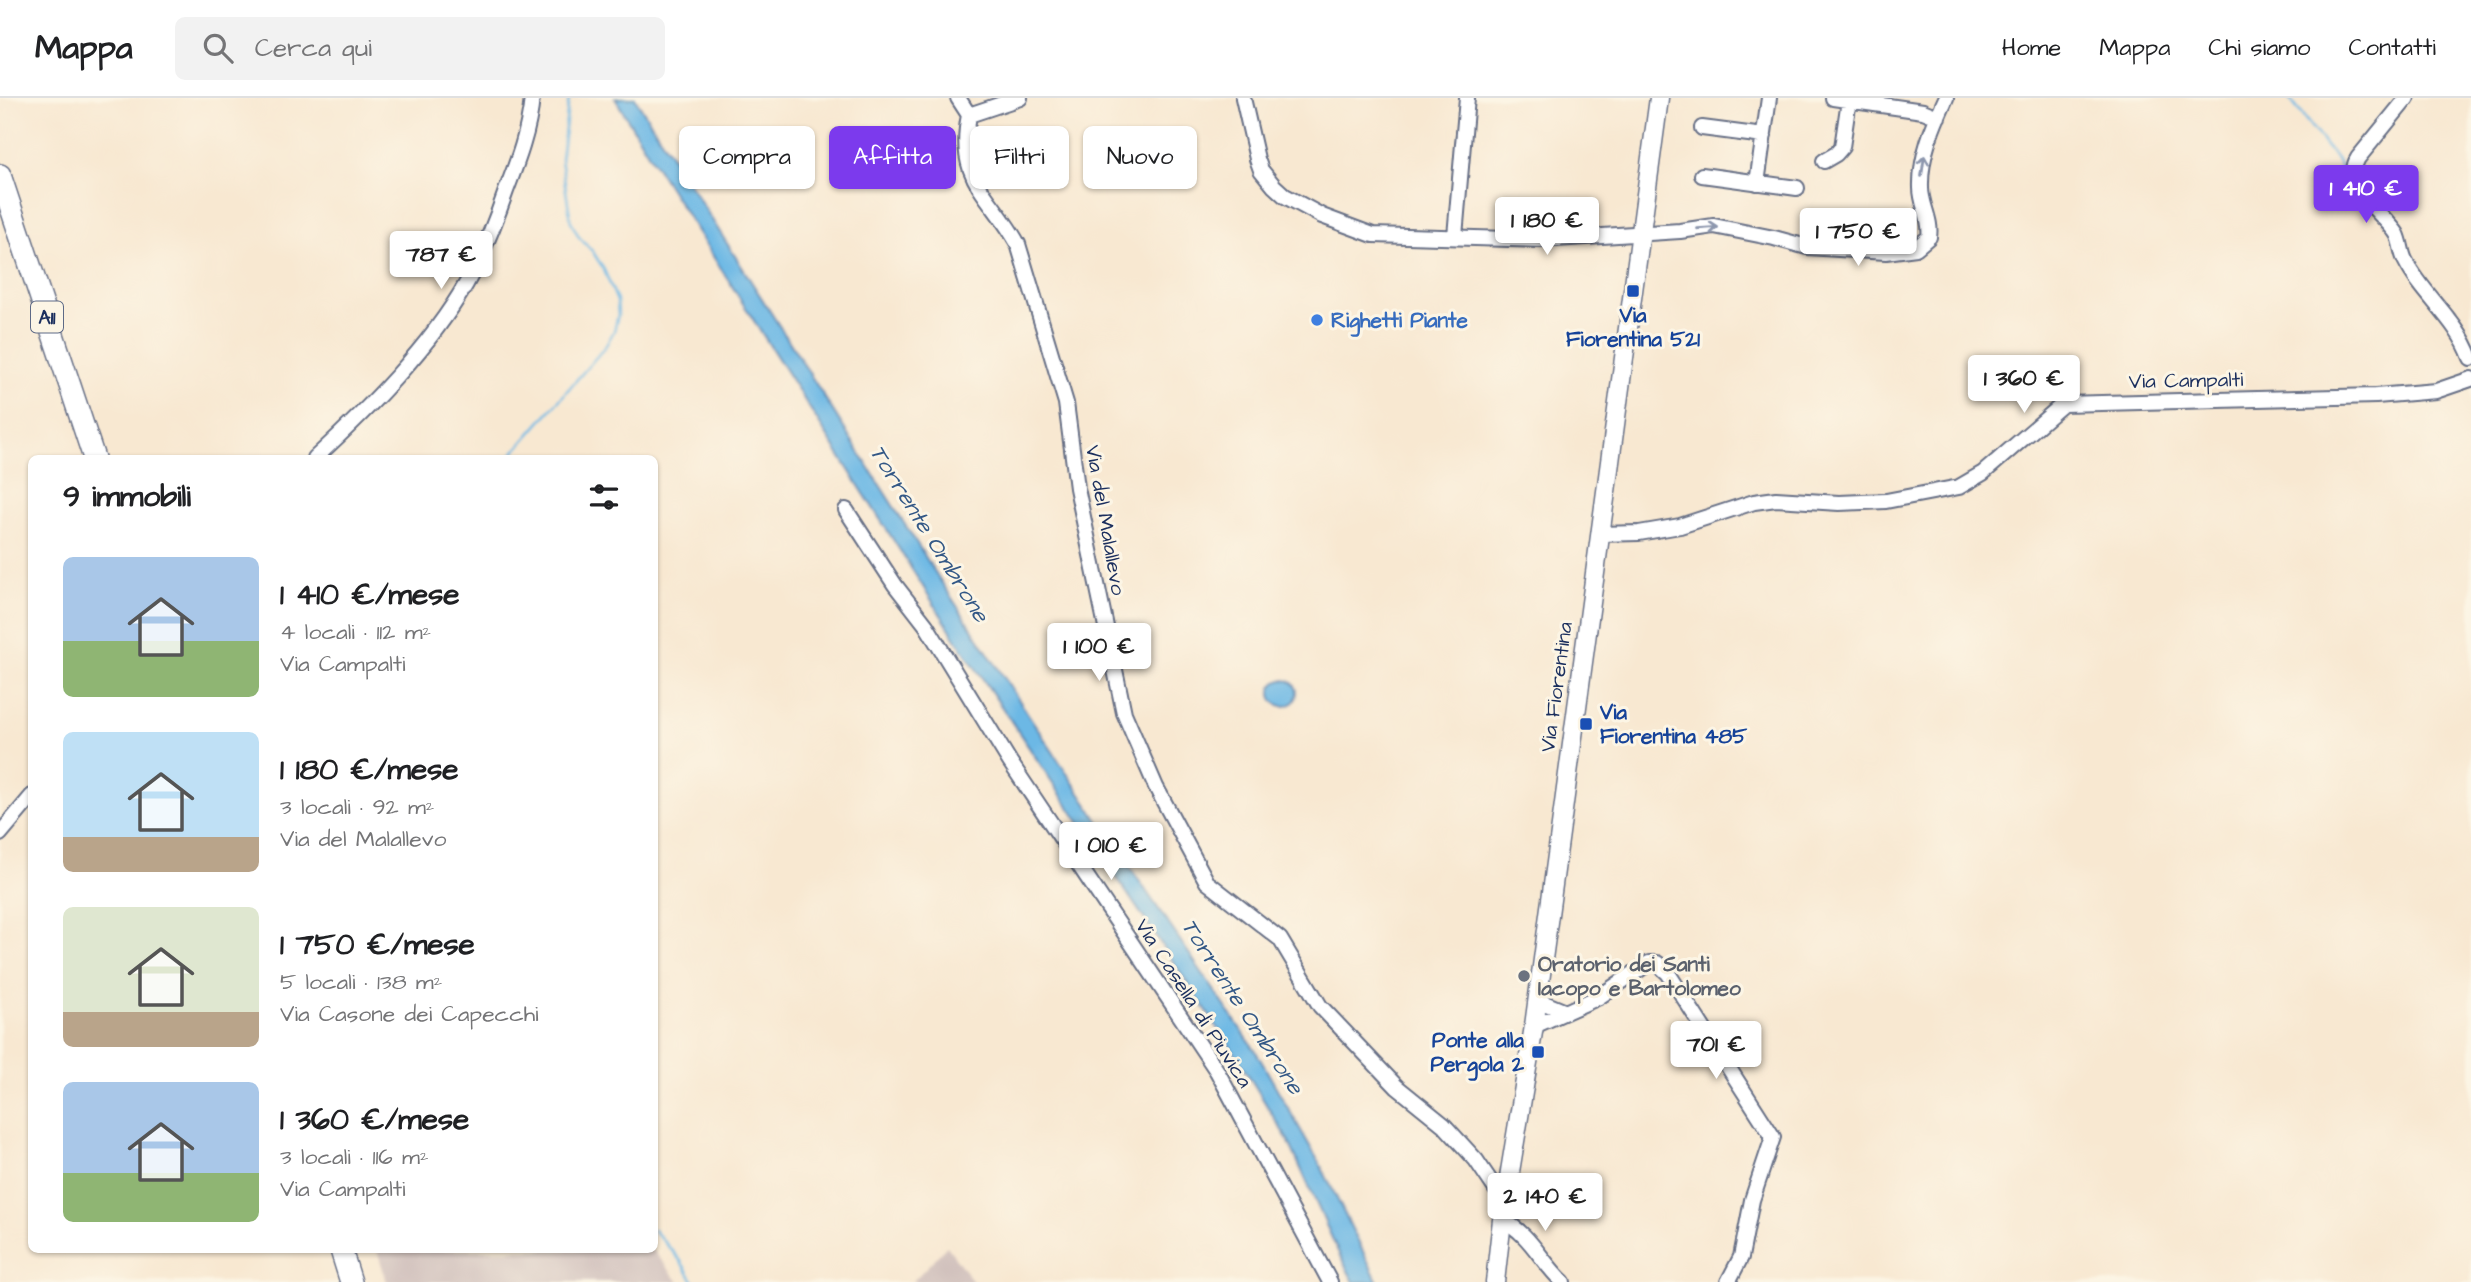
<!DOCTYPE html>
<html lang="it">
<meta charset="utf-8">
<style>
:root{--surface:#fff;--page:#f2f2f2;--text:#202124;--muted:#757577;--line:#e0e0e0;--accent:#7c3aed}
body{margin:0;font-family:"Architects Daughter",sans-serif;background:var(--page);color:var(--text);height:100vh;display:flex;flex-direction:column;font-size:26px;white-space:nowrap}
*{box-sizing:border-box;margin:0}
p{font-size:23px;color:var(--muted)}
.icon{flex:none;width:38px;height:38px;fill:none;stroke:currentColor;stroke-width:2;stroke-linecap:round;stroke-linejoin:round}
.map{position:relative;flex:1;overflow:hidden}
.panel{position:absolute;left:28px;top:357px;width:630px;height:798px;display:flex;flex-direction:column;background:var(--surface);border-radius:10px;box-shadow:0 2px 5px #0004}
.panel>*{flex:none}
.hud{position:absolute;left:679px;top:28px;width:665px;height:63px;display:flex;gap:14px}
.price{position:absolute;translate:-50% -60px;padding:0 16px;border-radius:7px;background:#fff;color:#222;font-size:23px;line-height:46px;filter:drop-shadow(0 2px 4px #0008)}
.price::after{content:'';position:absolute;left:50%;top:42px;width:21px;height:16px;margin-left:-10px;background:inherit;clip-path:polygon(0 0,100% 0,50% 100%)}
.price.current{background:var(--accent);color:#fff}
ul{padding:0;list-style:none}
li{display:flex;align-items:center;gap:21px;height:175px;padding:0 35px}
li span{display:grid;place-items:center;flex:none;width:196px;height:140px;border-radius:10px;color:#555}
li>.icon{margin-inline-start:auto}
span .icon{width:84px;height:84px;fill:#fffc;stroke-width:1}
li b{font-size:30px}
h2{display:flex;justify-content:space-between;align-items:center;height:84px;padding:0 35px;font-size:30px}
.pill{padding:0 24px;border-radius:10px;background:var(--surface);box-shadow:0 2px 5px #0004;font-size:24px;line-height:63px}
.pill.current{background:var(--accent);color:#fff}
header{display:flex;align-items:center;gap:42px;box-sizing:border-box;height:98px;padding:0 35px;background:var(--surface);border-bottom:2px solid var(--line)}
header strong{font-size:33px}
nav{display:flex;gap:38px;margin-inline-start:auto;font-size:24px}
.search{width:490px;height:63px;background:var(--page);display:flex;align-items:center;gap:18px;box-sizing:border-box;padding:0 24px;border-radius:10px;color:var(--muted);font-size:26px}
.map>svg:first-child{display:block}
.industrial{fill:#d0c0bc}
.water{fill:#6cb8e5;stroke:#4474a2;stroke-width:2}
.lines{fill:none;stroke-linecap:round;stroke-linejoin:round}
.stream{stroke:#6cb8e5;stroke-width:2.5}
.minor-casing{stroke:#687086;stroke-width:18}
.major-casing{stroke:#687086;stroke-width:21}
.highway-casing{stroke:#687086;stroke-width:24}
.minor{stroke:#fff;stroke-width:14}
.major{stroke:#fff;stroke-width:18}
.highway{stroke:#fff;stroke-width:21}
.oneway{stroke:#8d97ae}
.transit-dot{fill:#1a4fb4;stroke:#fcf5e5;stroke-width:2.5}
.shop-dot{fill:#3f7fe0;stroke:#fcf5e5;stroke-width:2.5}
.worship-dot{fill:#6b7280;stroke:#fcf5e5;stroke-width:2.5}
.labels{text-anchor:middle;stroke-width:6;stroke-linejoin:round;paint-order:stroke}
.shield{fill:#fcf5e5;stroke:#5e6a86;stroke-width:2}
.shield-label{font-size:19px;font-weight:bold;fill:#1b2f5e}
.transit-label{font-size:21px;font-weight:bold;fill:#164399;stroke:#fcf5e5}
.shop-label{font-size:21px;font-weight:bold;fill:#366cbe;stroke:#fcf5e5;text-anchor:start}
.street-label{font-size:21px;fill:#1b2f5e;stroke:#fcf5e5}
.worship-label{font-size:21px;font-weight:bold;fill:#5b616d;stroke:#fcf5e5;text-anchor:start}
.water-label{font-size:23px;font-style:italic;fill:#335886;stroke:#fcf5e5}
</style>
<header>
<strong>Mappa</strong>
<div class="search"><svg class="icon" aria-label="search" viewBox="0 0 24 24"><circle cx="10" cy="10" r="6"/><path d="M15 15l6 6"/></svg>Cerca qui</div>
<nav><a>Home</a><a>Mappa</a><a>Chi siamo</a><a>Contatti</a></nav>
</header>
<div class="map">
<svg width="2471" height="1184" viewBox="0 0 2471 1184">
<rect width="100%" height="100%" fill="#fcf5e5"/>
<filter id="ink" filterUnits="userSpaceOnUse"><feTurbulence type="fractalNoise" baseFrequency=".0143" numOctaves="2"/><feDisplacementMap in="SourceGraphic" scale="14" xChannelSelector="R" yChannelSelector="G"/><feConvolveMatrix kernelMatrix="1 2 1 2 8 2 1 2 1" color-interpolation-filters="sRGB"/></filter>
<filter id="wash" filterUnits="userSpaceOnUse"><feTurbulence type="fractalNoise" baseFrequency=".00686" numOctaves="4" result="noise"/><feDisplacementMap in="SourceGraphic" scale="28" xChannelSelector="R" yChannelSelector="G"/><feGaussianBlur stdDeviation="1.57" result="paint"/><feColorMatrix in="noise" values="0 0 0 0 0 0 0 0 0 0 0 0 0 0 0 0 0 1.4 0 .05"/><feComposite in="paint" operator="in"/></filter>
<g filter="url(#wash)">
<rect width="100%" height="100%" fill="#f8e8d1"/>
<path class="industrial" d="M947,1148L973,1184H912Z
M377,1152H653L679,1184H387Z"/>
<path class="water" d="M615,0H635L940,482L1099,724L1255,952L1320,1066L1378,1184H1354L1340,1158L1289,1044L1236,957L962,550L655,67Z
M1271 595a13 13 0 1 1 26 0a13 13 0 1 1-26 0Z"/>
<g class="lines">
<path class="stream" d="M2289,0L2336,61L2351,88
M2411,158L2420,174
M2446,207L2459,222L2464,232
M509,360L605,249L614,233L618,217L617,203L604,172L593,154L579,139L571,124L561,61L569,0
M654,1132L680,1162L694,1184"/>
</g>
</g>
<g filter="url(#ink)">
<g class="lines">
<g class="minor-casing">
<path id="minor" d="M958,0L969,17
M1020,0L969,17C956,83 990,95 1018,146L1066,305L1077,390L1124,615L1156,689L1207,784L1280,841L1320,908L1397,989L1444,1027L1476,1062L1505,1105
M1243,0L1257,61L1261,72L1274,88L1285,98L1322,118L1373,137L1540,142L1680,133L1714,128L1774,140L1807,149L1886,154L1916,150L1929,139C1932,122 1921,107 1921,90C1920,58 1933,28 1946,0
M1833,0L1923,13L1938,19
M2407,0L2358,60C2341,87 2384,116 2397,136C2401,144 2401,154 2405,162C2423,198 2457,221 2471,260
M1702,30L1764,38
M1824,63L1836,56L1842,49L1849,2
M1702,77L1797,90
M1757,85L1769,0
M1455,138L1467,0
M315,360C368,311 430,249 466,186C483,156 495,125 506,93C518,62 529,33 532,0
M846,412L895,487L926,527L1010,664L1217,973L1330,1184
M1599,436L1639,435L1680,428L1754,404L1776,401L1839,405L1886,403L1959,389L1983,375L2063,306L2376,298L2436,293L2471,281
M0,736L32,698
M1537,902L1566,914
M1534,928L1599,899L1649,865H1657L1668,875L1773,1039L1752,1102L1741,1159L1728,1184
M1502,1122C1530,1135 1541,1164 1563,1184"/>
</g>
<g class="major-casing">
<path id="major" d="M1495,1184L1502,1122L1534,928L1659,0"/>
</g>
<g class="highway-casing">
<path id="highway" d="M0,77L94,360
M341,1152L351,1184"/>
</g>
<use href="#minor" class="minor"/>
<use href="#major" class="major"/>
<use href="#highway" class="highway"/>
</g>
<defs><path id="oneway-shaft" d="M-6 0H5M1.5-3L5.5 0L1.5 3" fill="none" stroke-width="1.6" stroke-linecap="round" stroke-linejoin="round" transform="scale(1.75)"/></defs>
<g class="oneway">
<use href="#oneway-shaft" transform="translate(1923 68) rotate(-82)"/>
<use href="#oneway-shaft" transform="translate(1708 130) rotate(-4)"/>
</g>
</g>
<g class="transit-dot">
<rect x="1626" y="186" width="14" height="14" rx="3.5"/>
<rect x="1579" y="619" width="14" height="14" rx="3.5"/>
<rect x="1531" y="947" width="14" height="14" rx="3.5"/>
</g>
<circle class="shop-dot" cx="1317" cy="222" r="7"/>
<circle class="worship-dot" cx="1524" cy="878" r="7"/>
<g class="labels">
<rect class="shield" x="31" y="203.5" width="32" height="31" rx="5"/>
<g class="shield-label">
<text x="47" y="226">A11</text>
</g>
<g class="transit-label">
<text x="1633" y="224">Via<tspan x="1633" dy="24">Fiorentina 521</tspan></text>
<text x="1600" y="621" text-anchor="start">Via<tspan x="1600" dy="24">Fiorentina 485</tspan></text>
<text x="1524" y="949" text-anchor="end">Ponte alla<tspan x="1524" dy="24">Pergola 2</tspan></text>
</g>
<g class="shop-label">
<text x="1331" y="229">Righetti Piante</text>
</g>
<g class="street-label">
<text transform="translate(2186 282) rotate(-1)" y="7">Via Campalti</text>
<text transform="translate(1106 422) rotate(80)" y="7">Via del Malallevo</text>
<text transform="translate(1556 589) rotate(-82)" y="7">Via Fiorentina</text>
<text transform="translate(1194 905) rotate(57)" y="7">Via Casella di Piuvica</text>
</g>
<g class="worship-label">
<text x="1538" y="873">Oratorio dei Santi<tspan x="1538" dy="24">Iacopo e Bartolomeo</tspan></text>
</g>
<g class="water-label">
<text transform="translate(930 435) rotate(58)" y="8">Torrente Ombrone</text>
<text transform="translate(1243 908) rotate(57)" y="8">Torrente Ombrone</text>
</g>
</g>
</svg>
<b class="price current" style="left:2366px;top:127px">1 410 €</b>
<b class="price" style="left:1547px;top:159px">1 180 €</b>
<b class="price" style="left:1858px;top:170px">1 750 €</b>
<b class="price" style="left:441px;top:193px">787 €</b>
<b class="price" style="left:2024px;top:317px">1 360 €</b>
<b class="price" style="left:1099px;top:585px">1 100 €</b>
<b class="price" style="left:1111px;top:784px">1 010 €</b>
<b class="price" style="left:1716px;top:983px">701 €</b>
<b class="price" style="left:1545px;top:1135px">2 140 €</b>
<div class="hud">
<a class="pill">Compra</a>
<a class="pill current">Affitta</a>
<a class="pill">Filtri</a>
<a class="pill">Nuovo</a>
</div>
<section class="panel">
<h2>9 immobili<svg class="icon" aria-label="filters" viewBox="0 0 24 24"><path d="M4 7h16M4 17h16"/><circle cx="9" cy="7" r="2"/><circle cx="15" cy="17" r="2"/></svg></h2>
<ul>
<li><span style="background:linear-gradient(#a9c7e8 60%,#8fb573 0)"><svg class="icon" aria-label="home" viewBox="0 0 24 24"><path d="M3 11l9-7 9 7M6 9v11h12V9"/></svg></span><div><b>1 410 €/mese</b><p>4 locali · 112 m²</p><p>Via Campalti</p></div></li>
<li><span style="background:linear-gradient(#bfe0f5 75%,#b9a48a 0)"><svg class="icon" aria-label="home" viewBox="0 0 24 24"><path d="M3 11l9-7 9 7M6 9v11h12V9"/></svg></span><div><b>1 180 €/mese</b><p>3 locali · 92 m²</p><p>Via del Malallevo</p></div></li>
<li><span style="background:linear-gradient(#dfe7d0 75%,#b9a48a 0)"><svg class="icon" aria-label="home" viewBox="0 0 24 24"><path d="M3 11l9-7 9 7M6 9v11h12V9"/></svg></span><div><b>1 750 €/mese</b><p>5 locali · 138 m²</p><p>Via Casone dei Capecchi</p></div></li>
<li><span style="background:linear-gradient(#a9c7e8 65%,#8fb573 0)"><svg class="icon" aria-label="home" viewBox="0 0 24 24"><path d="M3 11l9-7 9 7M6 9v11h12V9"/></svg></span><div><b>1 360 €/mese</b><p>3 locali · 116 m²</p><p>Via Campalti</p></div></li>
</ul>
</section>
</div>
